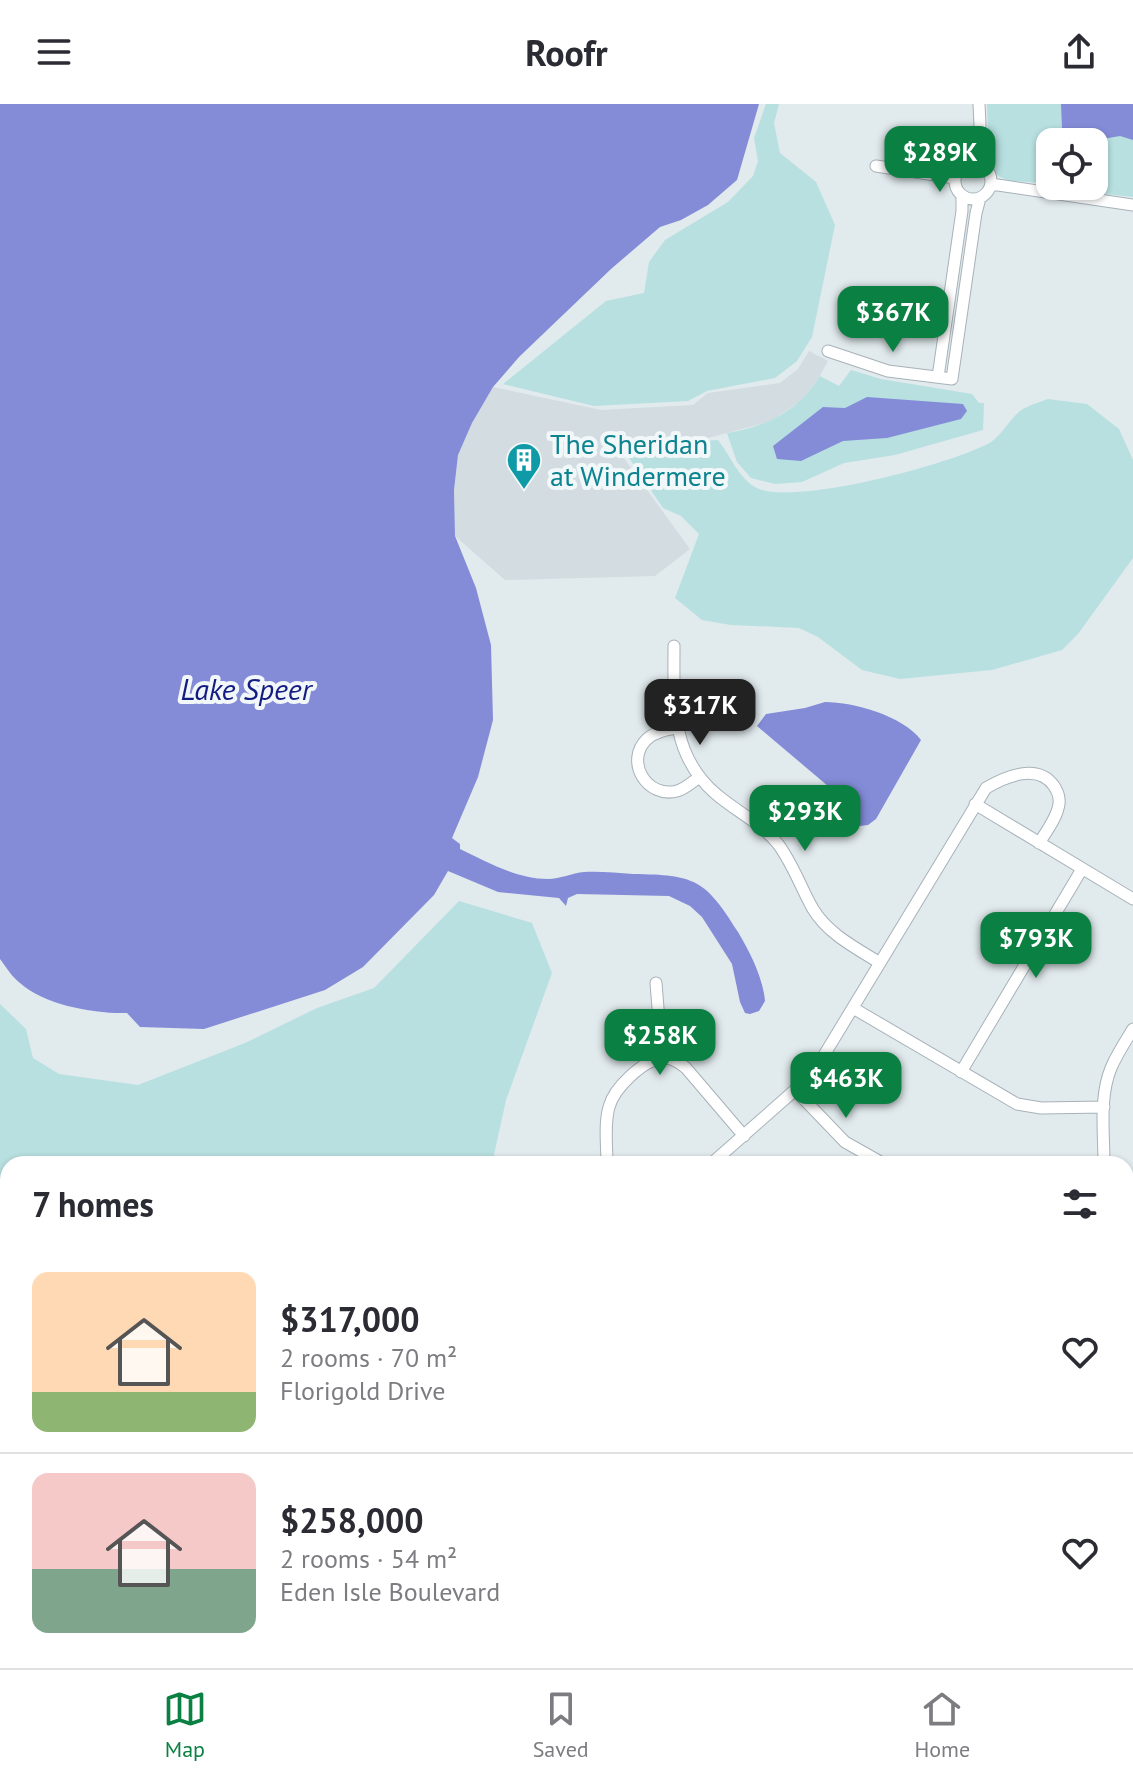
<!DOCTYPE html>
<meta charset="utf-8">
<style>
:root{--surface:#fff;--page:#f7f7f7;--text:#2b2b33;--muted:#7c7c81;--line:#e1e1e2;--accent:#0b8043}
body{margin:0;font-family:"PT Sans",sans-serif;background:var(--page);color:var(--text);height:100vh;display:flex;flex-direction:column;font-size:30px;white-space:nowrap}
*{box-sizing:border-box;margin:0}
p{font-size:26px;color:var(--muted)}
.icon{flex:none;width:44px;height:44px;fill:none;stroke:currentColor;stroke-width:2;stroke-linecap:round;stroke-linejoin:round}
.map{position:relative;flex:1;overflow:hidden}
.side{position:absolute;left:0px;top:1052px;width:1134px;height:512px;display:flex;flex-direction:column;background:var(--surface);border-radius:24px 24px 0 0;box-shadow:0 2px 6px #0004}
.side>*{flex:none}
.tools{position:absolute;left:1036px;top:24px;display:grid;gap:16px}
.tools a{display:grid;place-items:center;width:72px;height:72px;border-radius:16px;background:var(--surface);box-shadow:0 2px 6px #0004;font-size:40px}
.price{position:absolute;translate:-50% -68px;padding:0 18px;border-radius:16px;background:var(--accent);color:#fff;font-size:26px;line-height:52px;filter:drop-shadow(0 2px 4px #0008)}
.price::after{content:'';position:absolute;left:50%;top:48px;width:24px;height:18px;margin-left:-12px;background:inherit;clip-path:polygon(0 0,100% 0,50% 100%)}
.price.active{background:#222;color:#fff}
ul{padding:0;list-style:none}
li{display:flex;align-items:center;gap:24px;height:200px;padding:0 32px}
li+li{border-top:2px solid var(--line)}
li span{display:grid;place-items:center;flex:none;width:224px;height:160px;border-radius:16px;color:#555}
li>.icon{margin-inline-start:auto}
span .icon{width:96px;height:96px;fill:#fffc;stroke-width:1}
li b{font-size:34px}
h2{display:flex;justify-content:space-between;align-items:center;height:96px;padding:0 32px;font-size:34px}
header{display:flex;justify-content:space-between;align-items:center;height:104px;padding:0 32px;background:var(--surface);font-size:36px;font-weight:800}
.dock{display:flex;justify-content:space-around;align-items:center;height:112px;border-top:2px solid var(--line);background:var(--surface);font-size:22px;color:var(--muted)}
.dock a{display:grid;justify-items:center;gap:4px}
.dock .active{color:var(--accent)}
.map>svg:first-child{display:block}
.built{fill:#d2dce1}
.green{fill:#b8e0e1}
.water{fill:#848cd8}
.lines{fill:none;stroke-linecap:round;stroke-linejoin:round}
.minor-casing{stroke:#a7b2b9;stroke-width:13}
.minor{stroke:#fff;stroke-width:11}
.labels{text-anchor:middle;stroke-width:8;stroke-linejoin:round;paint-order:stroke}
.culture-label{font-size:28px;fill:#0d838f;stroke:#f2f8f9;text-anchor:start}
.water-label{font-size:30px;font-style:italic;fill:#141d82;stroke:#f2f8f9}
</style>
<header><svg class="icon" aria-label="menu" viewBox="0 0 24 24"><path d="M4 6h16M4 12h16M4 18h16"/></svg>Roofr<svg class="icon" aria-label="share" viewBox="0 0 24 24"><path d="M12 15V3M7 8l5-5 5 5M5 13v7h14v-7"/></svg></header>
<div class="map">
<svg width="1133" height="1564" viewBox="0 0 1133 1564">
<rect width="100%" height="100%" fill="#e1eaed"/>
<path class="built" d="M809,247L828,257L817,277L802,296L771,317L708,334L620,338L623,353L690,445L655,472L505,476L455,432L454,386L458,351L472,319L493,283L601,306L693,301L708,289L780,279L798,265Z"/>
<path class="green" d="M766,0H779L774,19L780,49L816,78L835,121L812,233L797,257L775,274L707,287L688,297L594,302L503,280L606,197L644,189L649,158L665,136L728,98L753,72L758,57L754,34Z
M987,0H1133V93L1065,86L1059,82H1094V38H1050V80C1018,75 996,85 983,50L988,27Z
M851,266L881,275L972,290L979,299H984L983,326L895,351L844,359L802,378L775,380L751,374L737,358L727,329C766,323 800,306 820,272L839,282Z
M1048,295L1087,300L1119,325L1133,356V454L1078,530L1062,546L992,566L900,575L862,566L818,533L799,524L731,521L702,516L675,494L699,430L681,412L663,404L621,342L718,336C730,351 738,373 755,383C789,404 956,359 991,338C1004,330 1011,311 1025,304C1032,300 1041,298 1048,295Z
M459,797L532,819L552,869L506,996L492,1060H8V1223L0,1225V900L26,925L33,954L59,970L138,981L245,939L317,904L374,884Z
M1126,1362H1133V1564H201L203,1556H1126Z"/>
<path class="water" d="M0,0H759L737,76L708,101L681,116L660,123L611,165L519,253L493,283L472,319L458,351L454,386L455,432L476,484L491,541L493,616L478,673L452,734L460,740V745C488,758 516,775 548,775C560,775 572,769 584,768C600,767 617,769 633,770C695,771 705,775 738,828C750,848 763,874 765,897L759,907L750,910L745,909L740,898L732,860L702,813L690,802L669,792L577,790L568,794L566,802L559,794L498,788L448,767L434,791L363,863L325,886L204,925L140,923L127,909C95,910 44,901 20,879C12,873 6,863 0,855Z
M1061,0H1133V36L1120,32L1097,36L1067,34L1062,24Z
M867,293L963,300L967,307L961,315L887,334L843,337L801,357L777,355L773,342L823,303L845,304Z
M825,598C854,598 903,612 921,636L876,715L868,721L860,722L852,715L835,688L757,622L766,610L805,604Z"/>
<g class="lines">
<g class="minor-casing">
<path id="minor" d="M955 77a18 18 0 1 1 36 0a18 18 0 1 1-36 0Z
M976,59L980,21L979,0
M876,62L955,74
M991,80L1133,101
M828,247L888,267L952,275L976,109L980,94
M938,273L962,107V92
M674,542C674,597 670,651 716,690C737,708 760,718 778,740C793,760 801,784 813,805C828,830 856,844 880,859
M676,624C666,626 655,628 647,635C624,657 647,695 677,687C685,685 692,678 698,674
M975,700L1133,795
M656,879L662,954
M853,904L1017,1000L1041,1004L1104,1003
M961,968L1082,765
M796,987L845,1038L884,1060
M607,1060C607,1042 604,1020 609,1003C614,984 643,956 663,954C672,953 679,958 686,964L744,1032
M711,1060L812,971L986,684C1006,672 1038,659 1054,682C1058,688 1060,693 1059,700C1057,714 1046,728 1039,739
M1104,1060C1104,1029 1099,993 1111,964C1117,950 1125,938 1133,925
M0,1433L8,1432
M0,1561L25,1564
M57,1564L60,1556
M115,1564L119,1556"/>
</g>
<use href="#minor" class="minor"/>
</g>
<defs>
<g id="building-pin" transform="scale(1.8)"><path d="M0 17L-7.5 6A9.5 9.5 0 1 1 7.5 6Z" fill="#0f9aa8" stroke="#f2f8f9"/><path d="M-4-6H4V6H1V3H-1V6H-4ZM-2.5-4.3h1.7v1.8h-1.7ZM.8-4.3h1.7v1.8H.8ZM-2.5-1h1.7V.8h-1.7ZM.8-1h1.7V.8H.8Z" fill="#fff"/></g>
</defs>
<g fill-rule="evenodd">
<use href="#building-pin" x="524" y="356"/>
</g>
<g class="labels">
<g class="culture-label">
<text x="550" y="350">The Sheridan<tspan x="550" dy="32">at Windermere</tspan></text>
</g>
<g class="water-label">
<text x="246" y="596">Lake Speer</text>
</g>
</g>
</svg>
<div class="tools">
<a><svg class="icon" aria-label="locate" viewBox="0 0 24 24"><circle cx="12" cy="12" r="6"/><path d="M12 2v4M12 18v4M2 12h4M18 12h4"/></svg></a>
</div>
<b class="price" style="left:940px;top:90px">$289K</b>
<b class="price" style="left:893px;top:250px">$367K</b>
<b class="price active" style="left:700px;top:643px">$317K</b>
<b class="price" style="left:805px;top:749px">$293K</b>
<b class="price" style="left:1036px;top:876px">$793K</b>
<b class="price" style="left:660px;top:973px">$258K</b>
<b class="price" style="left:846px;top:1016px">$463K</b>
<section class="side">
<h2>7 homes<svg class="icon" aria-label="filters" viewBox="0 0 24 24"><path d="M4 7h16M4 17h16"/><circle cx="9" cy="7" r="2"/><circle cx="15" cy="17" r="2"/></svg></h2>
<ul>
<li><span style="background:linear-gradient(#ffd9b3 75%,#8fb573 0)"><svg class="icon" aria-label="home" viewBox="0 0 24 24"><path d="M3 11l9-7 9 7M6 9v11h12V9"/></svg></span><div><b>$317,000</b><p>2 rooms · 70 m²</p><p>Florigold Drive</p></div><svg class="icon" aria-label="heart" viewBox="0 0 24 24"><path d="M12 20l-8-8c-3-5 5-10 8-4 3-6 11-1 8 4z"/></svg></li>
<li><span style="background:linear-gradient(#f6c9c9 60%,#7fa58c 0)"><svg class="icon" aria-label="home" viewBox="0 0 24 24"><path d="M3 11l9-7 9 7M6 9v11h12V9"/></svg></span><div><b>$258,000</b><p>2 rooms · 54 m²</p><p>Eden Isle Boulevard</p></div><svg class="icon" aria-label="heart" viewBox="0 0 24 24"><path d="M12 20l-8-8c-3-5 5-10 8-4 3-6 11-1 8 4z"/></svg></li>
</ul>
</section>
</div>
<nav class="dock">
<a class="active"><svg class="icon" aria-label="map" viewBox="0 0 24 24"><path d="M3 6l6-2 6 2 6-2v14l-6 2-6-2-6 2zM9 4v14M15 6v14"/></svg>Map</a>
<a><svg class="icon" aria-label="saved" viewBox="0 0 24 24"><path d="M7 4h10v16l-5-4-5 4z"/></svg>Saved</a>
<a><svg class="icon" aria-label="home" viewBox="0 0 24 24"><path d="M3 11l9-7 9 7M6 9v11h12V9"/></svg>Home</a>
</nav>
